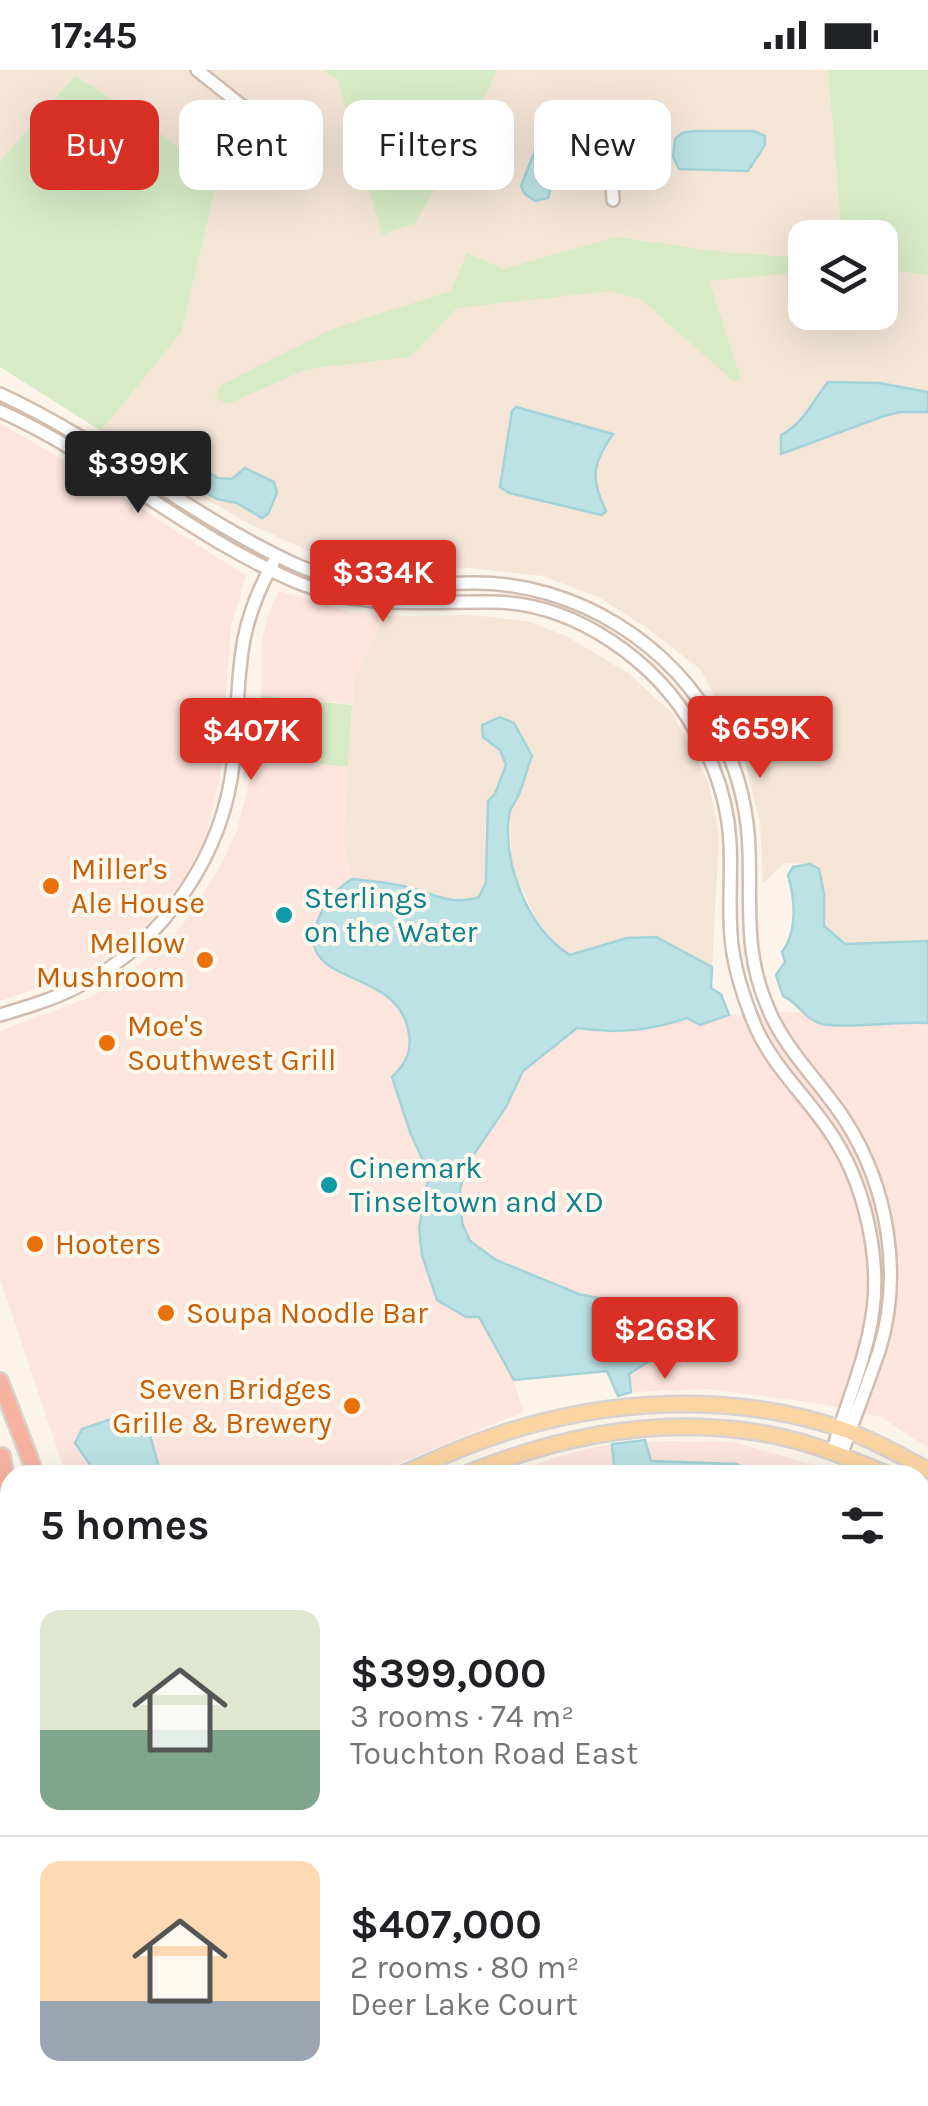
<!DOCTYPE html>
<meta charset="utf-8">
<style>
:root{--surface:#fff;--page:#f2f2f2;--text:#202124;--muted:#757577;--line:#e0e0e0;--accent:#d93025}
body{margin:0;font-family:Karla,sans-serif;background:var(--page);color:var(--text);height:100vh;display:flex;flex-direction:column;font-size:38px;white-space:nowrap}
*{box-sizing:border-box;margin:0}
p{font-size:32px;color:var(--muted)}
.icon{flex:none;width:55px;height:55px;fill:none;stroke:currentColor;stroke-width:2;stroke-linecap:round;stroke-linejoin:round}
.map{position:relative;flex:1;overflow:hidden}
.details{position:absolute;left:0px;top:1395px;width:930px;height:642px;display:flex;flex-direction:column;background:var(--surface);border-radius:30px 30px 0 0;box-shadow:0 10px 40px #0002}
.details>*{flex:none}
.banner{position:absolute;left:30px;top:30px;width:870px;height:90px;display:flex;gap:20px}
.fabs{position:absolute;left:788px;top:150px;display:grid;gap:20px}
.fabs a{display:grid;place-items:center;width:110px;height:110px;border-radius:20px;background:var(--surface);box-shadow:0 10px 40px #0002;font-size:50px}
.price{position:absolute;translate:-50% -85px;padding:0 22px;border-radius:10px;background:var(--accent);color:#fff;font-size:32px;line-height:65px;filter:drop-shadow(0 2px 5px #0008)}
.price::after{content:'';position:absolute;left:50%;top:60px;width:30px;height:22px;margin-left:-15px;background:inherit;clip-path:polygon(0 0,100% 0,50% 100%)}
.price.selected{background:#222;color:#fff}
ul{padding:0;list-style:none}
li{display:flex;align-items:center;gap:30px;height:250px;padding:0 40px}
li+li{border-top:2px solid var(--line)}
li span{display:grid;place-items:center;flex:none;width:280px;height:200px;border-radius:20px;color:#555}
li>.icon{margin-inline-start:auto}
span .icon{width:120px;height:120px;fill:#fffc;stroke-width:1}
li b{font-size:42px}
h2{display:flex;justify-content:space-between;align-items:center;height:120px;padding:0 40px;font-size:42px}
.tag{padding:0 35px;border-radius:20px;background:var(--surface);box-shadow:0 10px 40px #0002;font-size:35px;line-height:90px}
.tag.selected{background:var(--accent);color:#fff}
.status{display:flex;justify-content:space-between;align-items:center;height:70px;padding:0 50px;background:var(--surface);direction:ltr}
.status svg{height:28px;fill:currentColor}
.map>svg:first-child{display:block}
.residential{fill:#f4e5d7}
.commercial{fill:#fce5dd}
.green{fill:#d7ebc6}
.water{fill:#bce2e6;stroke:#a3d2d8;stroke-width:2.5}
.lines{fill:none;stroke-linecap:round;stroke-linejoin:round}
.minor-casing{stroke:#d1bdb0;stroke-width:16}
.major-casing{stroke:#d9d1cd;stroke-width:19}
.highway-casing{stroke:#d9d1cd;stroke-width:20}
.minor{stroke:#fff;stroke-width:11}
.major{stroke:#fad5a2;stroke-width:14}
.highway{stroke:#f6b3a0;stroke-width:15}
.food-dot{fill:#e8710a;stroke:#fff8ef;stroke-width:4}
.culture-dot{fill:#0f9aa8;stroke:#fff8ef;stroke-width:4}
.labels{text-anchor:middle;stroke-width:8;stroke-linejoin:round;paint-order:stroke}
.food-label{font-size:30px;fill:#c56008;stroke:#fff8ef;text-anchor:start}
.culture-label{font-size:30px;fill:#0d838f;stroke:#fff8ef;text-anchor:start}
</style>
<div class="status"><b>17:45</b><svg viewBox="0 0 49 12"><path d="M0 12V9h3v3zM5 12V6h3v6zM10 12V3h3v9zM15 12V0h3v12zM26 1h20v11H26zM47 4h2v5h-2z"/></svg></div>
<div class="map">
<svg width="928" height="2036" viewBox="0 0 928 2036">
<rect width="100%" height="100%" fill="#fcf4e9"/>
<path class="residential" d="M0,0H322L338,9L340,0H828L842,167L805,168V242H880V198L928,206V871L845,874L824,856L823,812L810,794L785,793L763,813L760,752L742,680L700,599L644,556L600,528L543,506L470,498L377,496L308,481L244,451L173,410L101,361L181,263L218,108L142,49L77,5L0,91Z
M473,545L530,552L566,566L628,603L673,644L709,714L719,766L712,897L656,867L602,874L570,885L560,879L538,852L512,799L510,740L518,727L531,686L514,653L483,667L500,680L506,695L485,757L488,788L486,812L479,827L465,831L438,829L423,821L352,809L343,770L354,609L384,546Z
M353,2028H526L531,2036H356Z
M635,2028H798L831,2036H634Z"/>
<path class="commercial" d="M0,353L91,406L246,506L231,556L220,708L205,769L179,816L147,855L119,880L84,902L0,931Z
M279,521L351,542L384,546L354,609L352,634L261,625V576L269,541Z
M256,686L348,697L343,769L352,809L339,817L329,897L358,908L387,925L406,949L411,970L406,994L392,1007L410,1062L430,1104L419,1158L422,1185L437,1230L466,1247H479L491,1264L514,1310L523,1342L370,1405H66L0,1209V961L93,926L162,878L184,853L221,795L236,763Z
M800,942L822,954L928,953V1378L881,1347L823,1334L709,1319L631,1322L629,1304L659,1285L618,1232L579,1224L496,1190L469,1171L462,1153L460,1119L468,1093L506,1037L523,1001L577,958L600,962L652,960L687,948L719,950L729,945Z
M669,1371L733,1372L850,1405H499L586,1379L612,1374Z
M920,1436L928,1440V2014L920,2016Z
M0,1644L7,1665L10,1664V1953L4,1940H0Z"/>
<path class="green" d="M322,0H497L467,66L415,153L382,165L338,10Z
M828,0H928V206L880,198V168L842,167Z
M76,5L142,49L218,108L181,263L101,361L0,297V91Z
M616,167L721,182L805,188V202L709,211L741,309L733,311L641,229L610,221L457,238L410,287L307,299L228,334L215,328L221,315L332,259L451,221L467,183L504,199Z
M261,625L352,635L348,697L256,686Z
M4,1939L10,1953V2028H44L52,2036H0V1940Z"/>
<path class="water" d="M543,60L551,62C561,80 553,109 548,128L535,131L525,124L521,116Z
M695,61H754L765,66V75L748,101L679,99L673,87L675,69L682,63Z
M828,312L879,313L928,322V342H900L884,346L781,384V365C804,353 812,332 828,312Z
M516,337L613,364C592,394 590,409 606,441L602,445L509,423L500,417L512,341Z
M157,371L218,408L232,409L245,398L274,412L277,423L268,444L262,448L237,433L217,429L145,388L144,381L148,374Z
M500,647L514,653L532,686C527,698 524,712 519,724C516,732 510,737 509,745C503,794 527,858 570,885L627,868L656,867L712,897L711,918L721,924L729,945L700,955L687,948C649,961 616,964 577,958L523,1001L506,1037L468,1093L460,1119L462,1153L470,1171L496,1190L579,1224L618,1232L649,1246L661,1273L659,1285L629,1304L631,1322L618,1326L607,1301L514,1310L479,1247H466L437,1230L422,1185L419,1158L429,1104L410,1062L392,1007C407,993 413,979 408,959C397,908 331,913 316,881C311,872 314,859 318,850C325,833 336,819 352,809C375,811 403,814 424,822C445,829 456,834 479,827L486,812L488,731L495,724L506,695L500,680L483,667L482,655Z
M810,794L819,799L824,824V856L845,874L928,871V953C902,951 842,959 822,954C804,949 798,932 783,926L776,905L785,892L782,882C798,861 795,828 788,805L793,797Z
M123,1345L139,1348L148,1357L161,1405H97L75,1373L82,1359Z
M645,1370L651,1391L736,1394L764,1405H615L612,1374Z"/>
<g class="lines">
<g class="minor-casing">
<path id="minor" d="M197,0L246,39L283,97L292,107
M612,114L613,130
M0,324C105,372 194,449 299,496C356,521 414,513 473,513C574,512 675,574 720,665C738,701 748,741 749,781C751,839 744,883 768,938C786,982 820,1011 845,1050C888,1117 903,1204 879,1281C867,1316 853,1351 841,1386
M0,341C105,388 193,469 299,513C364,540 425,531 493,532C575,533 657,591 696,662C715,695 728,734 730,773C732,810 727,846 733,883C737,908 746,934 756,958C776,1002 813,1032 837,1073C865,1119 880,1187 873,1240C867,1288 845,1336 832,1383
M0,945C27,937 54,929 79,916C165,872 226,782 234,685C241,607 233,565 273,493
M323,2028L326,2036
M344,2028L347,2036
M164,2036L170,2028
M179,2036L187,2028
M763,2036H768"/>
</g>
<g class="major-casing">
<path id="major" d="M400,1405C431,1392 461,1377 492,1367C603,1328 733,1321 845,1360C874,1370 901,1386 928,1400
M463,1405C563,1364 673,1343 781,1367C818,1375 855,1391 890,1405
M920,1421L928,1425
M0,1576L10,1571
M0,1591L10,1587"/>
</g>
<g class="highway-casing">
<path id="highway" d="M0,1311L36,1405
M2,1386L10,1433
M251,2028L254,2036
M274,2028L278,2036"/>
</g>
<use href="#minor" class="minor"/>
<use href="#major" class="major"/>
<use href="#highway" class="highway"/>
</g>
<g class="food-dot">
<circle cx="51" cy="816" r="10"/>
<circle cx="205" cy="890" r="10"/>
<circle cx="107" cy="973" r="10"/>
<circle cx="35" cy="1174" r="10"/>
<circle cx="166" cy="1243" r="10"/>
<circle cx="352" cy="1336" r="10"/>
</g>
<g class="culture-dot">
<circle cx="284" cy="845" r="10"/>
<circle cx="329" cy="1115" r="10"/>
</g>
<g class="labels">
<g class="food-label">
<text x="71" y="809">Miller's<tspan x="71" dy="34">Ale House</tspan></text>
<text x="185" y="883" text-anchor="end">Mellow<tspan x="185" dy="34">Mushroom</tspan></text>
<text x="127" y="966">Moe's<tspan x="127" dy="34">Southwest Grill</tspan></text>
<text x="55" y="1184">Hooters</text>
<text x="186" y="1253">Soupa Noodle Bar</text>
<text x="332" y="1329" text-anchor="end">Seven Bridges<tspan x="332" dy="34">Grille &amp; Brewery</tspan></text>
</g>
<g class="culture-label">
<text x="304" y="838">Sterlings<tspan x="304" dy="34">on the Water</tspan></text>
<text x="349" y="1108">Cinemark<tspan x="349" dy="34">Tinseltown and XD</tspan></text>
</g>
</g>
</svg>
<div class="fabs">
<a><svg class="icon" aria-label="layers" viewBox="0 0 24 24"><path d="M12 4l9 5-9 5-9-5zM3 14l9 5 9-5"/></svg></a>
</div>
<b class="price selected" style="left:138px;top:446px">$399K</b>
<b class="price" style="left:383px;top:555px">$334K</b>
<b class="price" style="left:760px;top:711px">$659K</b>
<b class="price" style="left:251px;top:713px">$407K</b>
<b class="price" style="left:665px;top:1312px">$268K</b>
<div class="banner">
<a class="tag selected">Buy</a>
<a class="tag">Rent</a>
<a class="tag">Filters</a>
<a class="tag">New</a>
</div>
<section class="details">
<h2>5 homes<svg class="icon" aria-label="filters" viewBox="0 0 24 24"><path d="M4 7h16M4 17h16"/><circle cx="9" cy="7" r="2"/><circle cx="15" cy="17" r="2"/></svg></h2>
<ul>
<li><span style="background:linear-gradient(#dfe7d0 60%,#7fa58c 0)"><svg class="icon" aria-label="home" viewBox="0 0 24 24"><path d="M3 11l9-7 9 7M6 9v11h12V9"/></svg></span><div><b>$399,000</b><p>3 rooms · 74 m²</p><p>Touchton Road East</p></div></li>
<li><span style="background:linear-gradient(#ffd9b3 70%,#9aa5b1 0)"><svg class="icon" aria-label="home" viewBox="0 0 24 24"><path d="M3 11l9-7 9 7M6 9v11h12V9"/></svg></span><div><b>$407,000</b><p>2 rooms · 80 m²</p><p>Deer Lake Court</p></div></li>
</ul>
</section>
</div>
